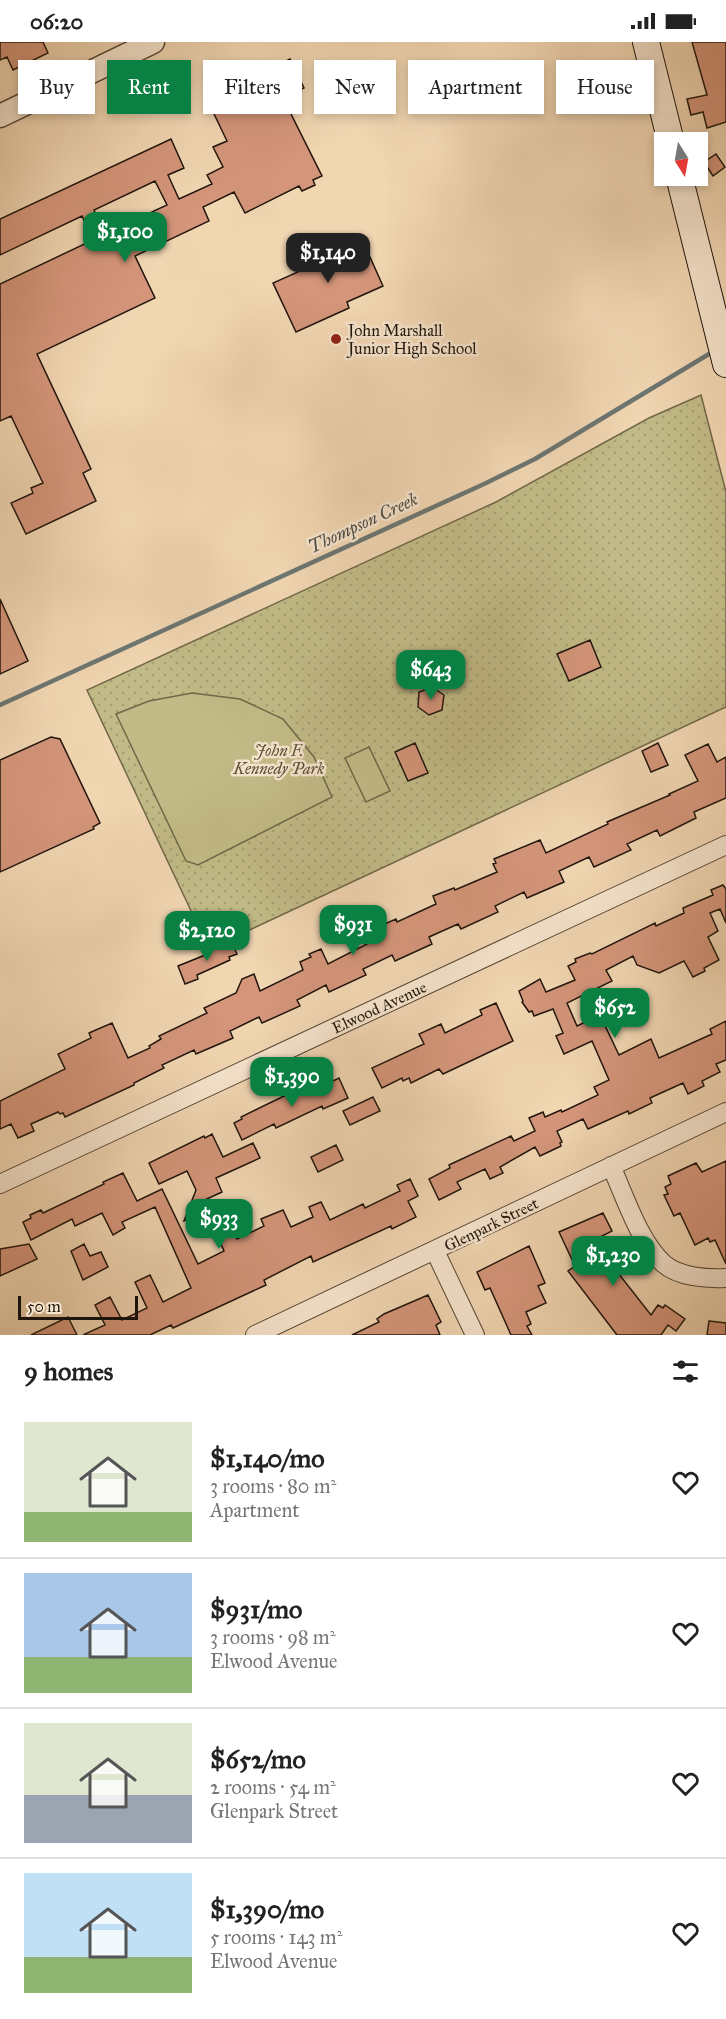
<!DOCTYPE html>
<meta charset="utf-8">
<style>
:root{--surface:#fff;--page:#f6f6f6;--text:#222;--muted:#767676;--line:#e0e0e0;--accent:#0b8043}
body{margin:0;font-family:"IM FELL Great Primer",serif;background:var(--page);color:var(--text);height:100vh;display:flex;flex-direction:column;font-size:22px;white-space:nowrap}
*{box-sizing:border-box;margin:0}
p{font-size:20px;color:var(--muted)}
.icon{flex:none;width:33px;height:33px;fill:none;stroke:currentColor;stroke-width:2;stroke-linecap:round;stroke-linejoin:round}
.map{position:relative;height:1293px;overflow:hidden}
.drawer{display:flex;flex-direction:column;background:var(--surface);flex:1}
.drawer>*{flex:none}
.hud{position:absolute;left:18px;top:18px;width:690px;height:54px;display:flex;gap:12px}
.needle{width:39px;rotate:169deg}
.fabs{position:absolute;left:654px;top:90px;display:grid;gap:12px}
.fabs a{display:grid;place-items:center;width:54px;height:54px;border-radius:0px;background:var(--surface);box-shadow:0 3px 9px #0003;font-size:30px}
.scale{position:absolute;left:18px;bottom:15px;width:120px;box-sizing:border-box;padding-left:6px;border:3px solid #1f150b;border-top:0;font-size:16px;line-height:21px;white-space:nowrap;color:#1f150b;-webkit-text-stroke:4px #f6e4cd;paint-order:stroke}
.price{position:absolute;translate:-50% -51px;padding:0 14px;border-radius:12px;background:var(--accent);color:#fff;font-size:20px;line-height:39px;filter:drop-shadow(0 2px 3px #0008)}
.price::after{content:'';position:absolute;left:50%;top:36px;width:18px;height:14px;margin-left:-9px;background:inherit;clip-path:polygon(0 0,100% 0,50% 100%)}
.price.current{background:#222;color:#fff}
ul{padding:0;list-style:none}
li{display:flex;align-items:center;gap:18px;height:150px;padding:0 24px}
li+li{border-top:2px solid var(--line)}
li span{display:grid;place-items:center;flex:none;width:168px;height:120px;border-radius:0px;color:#555}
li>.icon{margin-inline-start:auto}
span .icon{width:72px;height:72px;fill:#fffc;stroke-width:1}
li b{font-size:26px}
h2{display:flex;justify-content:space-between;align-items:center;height:72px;padding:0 24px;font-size:26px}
.tag{padding:0 21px;border-radius:0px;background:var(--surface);box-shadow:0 3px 9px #0003;font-size:21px;line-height:54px}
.tag.current{background:var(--accent);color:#fff}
.status{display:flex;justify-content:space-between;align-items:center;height:42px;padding:0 30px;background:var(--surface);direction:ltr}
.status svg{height:16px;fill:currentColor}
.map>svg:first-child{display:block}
.green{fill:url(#green-dots);stroke:#706849;stroke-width:1.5}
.pitch{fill:#c2bb87;stroke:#706849;stroke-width:1.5}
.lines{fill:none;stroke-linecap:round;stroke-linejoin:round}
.stream{stroke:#6c7672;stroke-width:4.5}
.building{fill:#d4957a;stroke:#1f150b;stroke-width:1.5;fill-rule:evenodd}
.minor-casing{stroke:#544535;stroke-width:20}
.tertiary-casing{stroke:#544535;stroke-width:25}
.secondary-casing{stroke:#1f150b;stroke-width:28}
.minor{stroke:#f6e4cd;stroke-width:18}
.tertiary{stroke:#f6e4cd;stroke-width:22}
.secondary{stroke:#f6e4cd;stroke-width:26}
.poi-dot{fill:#8f2418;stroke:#f6e4cd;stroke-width:2}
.labels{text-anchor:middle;stroke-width:5;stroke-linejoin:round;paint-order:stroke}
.poi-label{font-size:16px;fill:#1f150b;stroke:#f6e4cd;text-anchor:start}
.park-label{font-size:16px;font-style:italic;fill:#584f36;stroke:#f6e4cd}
.street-label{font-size:16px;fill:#1f150b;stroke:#f6e4cd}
.water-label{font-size:18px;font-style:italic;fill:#4c4d47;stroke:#f6e4cd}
</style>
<div class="status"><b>06:20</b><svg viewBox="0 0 49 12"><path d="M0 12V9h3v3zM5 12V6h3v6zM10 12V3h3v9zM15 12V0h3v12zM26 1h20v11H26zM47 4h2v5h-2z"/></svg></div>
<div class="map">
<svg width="726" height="1293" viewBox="0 0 726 1293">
<defs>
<pattern id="green-dots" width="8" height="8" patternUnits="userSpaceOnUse" patternTransform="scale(1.5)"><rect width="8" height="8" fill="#c2bb87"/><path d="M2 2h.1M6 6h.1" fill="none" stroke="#a6a073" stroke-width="1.8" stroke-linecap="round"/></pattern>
</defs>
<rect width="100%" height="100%" fill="#f1d6b2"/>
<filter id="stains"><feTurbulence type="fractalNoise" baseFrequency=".00333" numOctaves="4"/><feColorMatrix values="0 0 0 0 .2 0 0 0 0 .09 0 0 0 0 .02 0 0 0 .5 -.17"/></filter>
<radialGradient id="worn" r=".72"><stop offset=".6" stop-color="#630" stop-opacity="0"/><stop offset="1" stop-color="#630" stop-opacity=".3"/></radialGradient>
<path class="green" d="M701,353L726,450V665L209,907L87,648L496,460L649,376Z"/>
<path class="pitch" d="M192,651L240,657L283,677L314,715L332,755L198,823L186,819L116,672L149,659Z
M369,705L390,749L366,760L345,716Z"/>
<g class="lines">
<path class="stream" d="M0,663L484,442L535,417L714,309"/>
</g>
<path class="building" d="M0,0H43L48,11L13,28L7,15L0,18Z
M692,0H726V80L707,86L703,70L691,73L687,57L707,53Z
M290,17L304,46L283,56L322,134L313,138L315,143L302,149L299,144L245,171L234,150L203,165L209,179L135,214L155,256L37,312L91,427L83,431L96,459L26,492L11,461L33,451L31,446L43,441L11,374L0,379V242L93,198L82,174L0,213V177L171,97L184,126L168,133L179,157L212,142L207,133L223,125L213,105L227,99L204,51L220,43L221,46L256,34ZM155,139L167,163L105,192L94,168Z
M716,112L725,125L713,134L704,120Z
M359,195L364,204H365L383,244L347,260L349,266L296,290L273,241L309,225L306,219Z
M0,557L28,619L0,632Z
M590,598L601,625L569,639L557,612Z
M432,645L444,653L442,668L429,673L418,665L419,650Z
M51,695L60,697L100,781L93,785L94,787L0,830V718Z
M415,701L428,731L408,739L395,710Z
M658,701L668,723L651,730L642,709Z
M708,702L717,720L726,715V756L694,770L696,776L660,794L657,788L627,802L631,808L594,825L589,815L559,829L564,840L527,856L524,850L495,864L498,870L461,887L458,882L429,895L432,902L395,919L392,913L363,927L366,933L329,950L326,943L297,958L300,964L262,981L259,975L230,989L233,996L196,1012L194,1008L162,1023L164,1026L134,1041V1043L65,1075L63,1071L60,1072L58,1070L31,1082L34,1089L18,1096L11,1082L0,1087V1059L65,1027L58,1012L91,996L89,991L112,981L128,1016L150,1006L149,1004L161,997L159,994L207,971L204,966L236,951L242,937L254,932L260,949L303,928L300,920L311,915L309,912L321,907L328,922L371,900L369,895L373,893L371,888L396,877L397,880L436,862L433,854L454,846L455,848L497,830L493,822L496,821L494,817L540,798L546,811L608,782L607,780L670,753L669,752L698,739L685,713Z
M723,843L726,847V881L720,867L710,871L718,889L708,895L719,918L704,926L705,929L693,935L684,919L659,931L637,923L633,914L606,928L612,939L567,961L577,984L600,973L619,1013L651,997L659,1016L712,992L710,987L726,979V1018L716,1022L720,1030L702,1039L704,1044L688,1052L683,1041L650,1056L652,1061L629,1072L628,1069L588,1087L583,1077L557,1089L562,1100L560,1101L561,1104L540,1114L535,1105L500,1125L503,1131L490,1137L485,1127L457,1140L461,1147L439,1158L429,1137L450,1126L449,1123L511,1094L514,1099L535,1089L529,1076L543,1070L545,1075L561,1068L562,1070L598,1053L594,1045L609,1038L592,999L564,1012L556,994L563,991L553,967L534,974L532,969L529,970L522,960L523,959L519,949L540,937L546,950L575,938L568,924L576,920L575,917L590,911L592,912L655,881L656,884L684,871L683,866L713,853L711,848Z
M231,899L237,912L229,915L230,918L197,933L198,937L185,942L178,924L210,911L209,909Z
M496,961L513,999L443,1032L439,1027L411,1041L409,1036L403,1039L402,1036L382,1046L372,1026L424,1002L419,992L441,982L445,991L482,973L480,968Z
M339,1036L348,1056L323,1067L322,1064L276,1086L274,1082L242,1098L234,1081L242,1077L241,1075L286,1053L288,1057L313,1045L311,1042L323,1037L324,1039L329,1037L331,1040Z
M373,1055L380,1069L350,1083L343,1069Z
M212,1092L223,1115L253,1101L260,1116L216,1136L222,1150L198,1161L204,1171L184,1179L196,1148L187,1129L159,1142L149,1121L204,1094L205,1096Z
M336,1103L343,1118L318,1130L311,1115Z
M726,1119V1222L715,1198L710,1200L708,1196L695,1203L680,1171L674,1174L664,1153L668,1152L665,1145L671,1142L668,1134L696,1121L702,1130Z
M123,1131L137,1159L162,1147L198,1222L224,1209L216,1191L231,1184L237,1197L264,1184L261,1177L283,1168L291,1185L313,1175L309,1165L321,1160L330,1178L363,1162L365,1166L400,1149L397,1143L410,1137L418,1154L408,1159L416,1175L392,1187L391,1184L313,1220L311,1214L264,1238L266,1243L173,1286L171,1283L150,1293H83L105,1283L95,1263L110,1255L122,1278L147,1266L135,1240L150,1233L163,1260L191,1246L155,1165L122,1180L125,1186L113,1193L102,1171L75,1184L72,1177L31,1198L23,1180L31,1176L30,1173L41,1168L43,1171L104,1142L103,1140Z
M603,1171L612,1189L577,1207L594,1229L597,1226L600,1230L611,1222L651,1273L658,1263L663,1266L665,1263L685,1277L676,1289L668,1283L661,1293H617L568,1229L575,1224L559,1190Z
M29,1202L37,1217L0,1234V1207Z
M84,1202L90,1214L101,1210L108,1225L83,1238L71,1209Z
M529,1204L545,1241L538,1244L546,1261L526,1270L531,1282L527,1284L532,1293H511L490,1246L485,1248L477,1230Z
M428,1253L441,1280L436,1283L440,1293H352L379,1280L377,1277L384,1272Z
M68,1275L77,1293H31Z
M709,1279L726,1281V1293H707Z"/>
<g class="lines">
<g class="minor-casing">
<path id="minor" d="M611,1124C625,1154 639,1200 664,1222C679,1235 707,1237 726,1236
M0,1142L726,803
M435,1209L475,1293
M255,1293L726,1070"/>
</g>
<g class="tertiary-casing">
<path id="tertiary" d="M0,74L153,0"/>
</g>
<g class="secondary-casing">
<path id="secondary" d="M646,0L671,100
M679,134L726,322"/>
</g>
<use href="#minor" class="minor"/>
<use href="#tertiary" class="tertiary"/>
<use href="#secondary" class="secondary"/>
</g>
<circle class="poi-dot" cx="336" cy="297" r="6"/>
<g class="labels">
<g class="poi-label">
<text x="348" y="294">John Marshall<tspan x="348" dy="18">Junior High School</tspan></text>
</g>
<g class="park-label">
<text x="279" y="714">John F.<tspan x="279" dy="18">Kennedy Park</tspan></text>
</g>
<g class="street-label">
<text transform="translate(379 965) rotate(-25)" y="6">Elwood Avenue</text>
<text transform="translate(491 1182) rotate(-26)" y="6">Glenpark Street</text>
</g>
<g class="water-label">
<text transform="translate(363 481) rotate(-25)" y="6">Thompson Creek</text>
</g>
</g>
<rect width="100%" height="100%" filter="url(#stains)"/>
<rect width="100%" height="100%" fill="url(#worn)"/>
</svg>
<div class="fabs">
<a><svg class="needle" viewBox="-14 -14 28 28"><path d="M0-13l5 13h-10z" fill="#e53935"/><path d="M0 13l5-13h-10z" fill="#767676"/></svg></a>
</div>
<div class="scale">50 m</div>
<b class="price" style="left:125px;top:221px">$1,100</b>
<b class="price current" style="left:328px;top:242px">$1,140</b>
<b class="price" style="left:431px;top:659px">$643</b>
<b class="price" style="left:353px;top:914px">$931</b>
<b class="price" style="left:207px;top:920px">$2,120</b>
<b class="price" style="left:615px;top:997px">$652</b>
<b class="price" style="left:292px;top:1066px">$1,390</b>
<b class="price" style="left:219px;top:1208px">$933</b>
<b class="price" style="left:613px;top:1245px">$1,230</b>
<div class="hud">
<a class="tag">Buy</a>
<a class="tag current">Rent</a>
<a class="tag">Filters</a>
<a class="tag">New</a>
<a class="tag">Apartment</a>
<a class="tag">House</a>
</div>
</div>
<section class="drawer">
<h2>9 homes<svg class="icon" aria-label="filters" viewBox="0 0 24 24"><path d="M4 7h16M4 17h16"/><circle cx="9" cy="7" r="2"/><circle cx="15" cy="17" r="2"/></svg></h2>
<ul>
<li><span style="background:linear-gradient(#dfe7d0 75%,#8fb573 0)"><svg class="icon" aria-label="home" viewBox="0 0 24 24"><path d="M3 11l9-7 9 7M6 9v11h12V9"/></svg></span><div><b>$1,140/mo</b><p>3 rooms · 80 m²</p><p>Apartment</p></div><svg class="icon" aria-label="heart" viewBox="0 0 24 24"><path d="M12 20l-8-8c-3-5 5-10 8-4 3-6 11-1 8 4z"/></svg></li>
<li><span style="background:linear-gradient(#a9c7e8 70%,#8fb573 0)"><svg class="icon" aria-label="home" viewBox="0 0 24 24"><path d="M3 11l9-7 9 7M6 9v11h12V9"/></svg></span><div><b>$931/mo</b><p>3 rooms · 98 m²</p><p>Elwood Avenue</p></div><svg class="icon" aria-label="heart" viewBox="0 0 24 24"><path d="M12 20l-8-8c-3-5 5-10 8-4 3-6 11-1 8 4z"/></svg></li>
<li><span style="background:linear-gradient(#dfe7d0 60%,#9aa5b1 0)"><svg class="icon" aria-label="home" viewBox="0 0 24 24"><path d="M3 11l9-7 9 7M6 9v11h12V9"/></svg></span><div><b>$652/mo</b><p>2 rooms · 54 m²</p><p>Glenpark Street</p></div><svg class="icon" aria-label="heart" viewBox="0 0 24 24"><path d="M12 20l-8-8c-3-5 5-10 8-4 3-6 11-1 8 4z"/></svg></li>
<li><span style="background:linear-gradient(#bfe0f5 70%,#8fb573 0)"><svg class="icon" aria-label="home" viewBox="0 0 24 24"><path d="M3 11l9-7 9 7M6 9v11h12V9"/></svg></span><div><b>$1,390/mo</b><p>5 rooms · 143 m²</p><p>Elwood Avenue</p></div><svg class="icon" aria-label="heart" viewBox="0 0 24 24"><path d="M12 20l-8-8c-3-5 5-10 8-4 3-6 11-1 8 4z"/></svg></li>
</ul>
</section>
